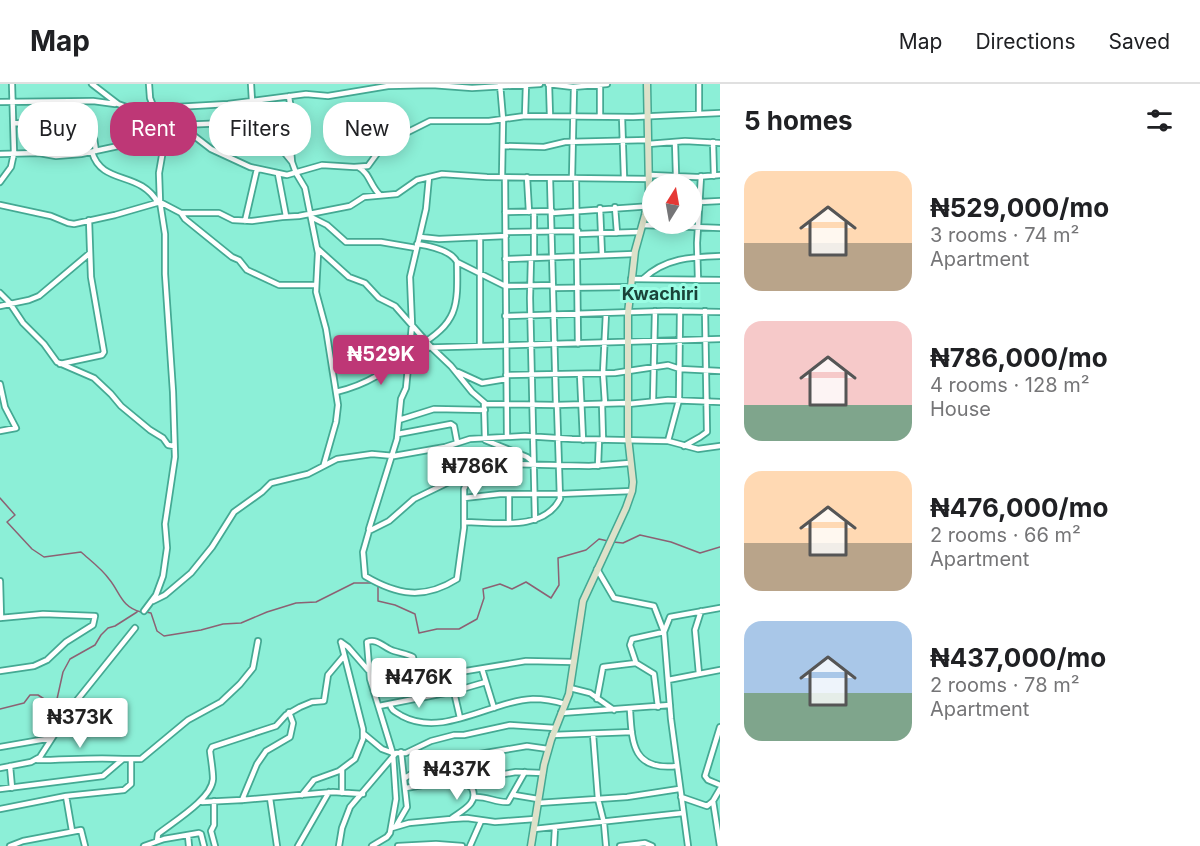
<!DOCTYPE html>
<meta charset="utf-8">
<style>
:root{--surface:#fff;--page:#f6f6f6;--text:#202124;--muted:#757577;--line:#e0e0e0;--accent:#be3776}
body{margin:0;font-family:Inter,sans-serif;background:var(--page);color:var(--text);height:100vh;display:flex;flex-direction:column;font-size:22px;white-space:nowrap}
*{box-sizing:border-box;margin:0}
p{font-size:20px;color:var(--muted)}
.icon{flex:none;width:33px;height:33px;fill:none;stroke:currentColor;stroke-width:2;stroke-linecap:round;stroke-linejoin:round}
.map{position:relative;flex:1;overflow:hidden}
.side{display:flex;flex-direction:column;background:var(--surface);width:480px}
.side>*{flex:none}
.hud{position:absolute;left:18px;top:18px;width:570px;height:54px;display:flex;gap:12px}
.needle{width:39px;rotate:11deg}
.tools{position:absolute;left:642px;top:90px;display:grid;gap:12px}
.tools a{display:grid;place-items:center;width:60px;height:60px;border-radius:50%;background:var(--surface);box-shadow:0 3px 15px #0003;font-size:30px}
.price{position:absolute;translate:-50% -51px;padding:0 14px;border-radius:6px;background:#fff;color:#222;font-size:20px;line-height:39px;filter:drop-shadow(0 2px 3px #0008)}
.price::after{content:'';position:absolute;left:50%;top:36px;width:18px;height:14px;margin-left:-9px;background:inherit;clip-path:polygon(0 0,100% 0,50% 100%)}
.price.current{background:var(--accent);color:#fff}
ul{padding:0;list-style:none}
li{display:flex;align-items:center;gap:18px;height:150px;padding:0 24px}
li span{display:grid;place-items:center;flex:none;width:168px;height:120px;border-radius:18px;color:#555}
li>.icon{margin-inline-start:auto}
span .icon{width:72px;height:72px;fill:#fffc;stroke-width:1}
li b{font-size:26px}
h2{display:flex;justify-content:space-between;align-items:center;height:72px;padding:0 24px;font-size:26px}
.chip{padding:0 21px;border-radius:24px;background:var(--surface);box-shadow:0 3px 15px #0003;font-size:21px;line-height:54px}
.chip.current{background:var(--accent);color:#fff}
header{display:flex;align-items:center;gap:36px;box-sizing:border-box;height:84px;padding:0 30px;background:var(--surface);border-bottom:2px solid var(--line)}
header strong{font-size:28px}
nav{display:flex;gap:33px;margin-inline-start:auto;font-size:21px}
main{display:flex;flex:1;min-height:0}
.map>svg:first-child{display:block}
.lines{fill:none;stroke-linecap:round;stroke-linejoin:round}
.stream{stroke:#8c6173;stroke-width:1.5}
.street-casing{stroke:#44a993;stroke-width:8}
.secondary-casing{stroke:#44a993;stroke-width:9}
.street{stroke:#fff;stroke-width:4.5}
.secondary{stroke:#dde1c9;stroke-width:6}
.labels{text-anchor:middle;stroke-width:6;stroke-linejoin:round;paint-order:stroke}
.quarter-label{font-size:18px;font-weight:bold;fill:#194339;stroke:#9afde4}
</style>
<header>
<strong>Map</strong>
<nav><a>Map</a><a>Directions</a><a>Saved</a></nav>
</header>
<main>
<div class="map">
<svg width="720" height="762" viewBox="0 0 720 762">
<rect width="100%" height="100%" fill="#8cefd7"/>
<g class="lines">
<path class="stream" d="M0,414L15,431L7,438L32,465L44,473L81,468C91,477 102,485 109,495C120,508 121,523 141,528
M613,458L623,459L640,451L671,458L700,469L720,463
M378,501V517L395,521L415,530L419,549L437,545H459L477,535L484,514L483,505L500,500L512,505L526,498L551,514L559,501L558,474L586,466L599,455L608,457
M146,528L151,529L157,547L164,552L201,546L223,540L241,539L267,528L296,519L316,518L354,499H375
M0,625L24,619L30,611H38L52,620L57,615L63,588L70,575L95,561L101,551L108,544L115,542L137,528"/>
<g class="street-casing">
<path id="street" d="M92,0L118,20L132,25H148L164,32L180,41L211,65L250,83L287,91L322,81L354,83L368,82L384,60L430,37H489L525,32L633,33L720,29
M149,0L150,14L154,24
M251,0L252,17
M500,0L503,35L502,93
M548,0L573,3L607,0
M549,0L550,32
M600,0V32
M699,0V29
M289,12L292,34L290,55L292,78L296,89L305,104L318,169L316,208L326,245L338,321L336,338L324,380
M0,18L93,17L115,20
M158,24L228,20L306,10L328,12L388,2L432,1L472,4L540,0
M525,32L526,0
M622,33L624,93
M14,39L39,41L92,53L94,54L96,67
M158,41L176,39
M180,41L251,38L275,57L292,78
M675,58L676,91
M713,58L714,92
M648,60L685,57L720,59
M503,62L544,63L565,58L648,56
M92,68C102,102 140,86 158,119
M0,70L39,69L56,72L81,70L123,61L157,38
M358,83C370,89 370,102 380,111
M278,90L286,132
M650,91L696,93L720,91
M505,93L507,353
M527,93L529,128
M550,94L556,321
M572,94L574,3
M576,94L578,260
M0,98L11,83L14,69L12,0
M700,118L720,117
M0,121L51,132L68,139L74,140L115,131L160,118L181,129H219L233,136L252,137L282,133L299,132L350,122L364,113L397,110L417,96L442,90L487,93L650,95
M615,123L617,149
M600,124L602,171
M505,128L552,127
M534,128V174
M181,129L185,135L232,173L239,176L247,186L279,201H316
M552,129L652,122
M311,133L327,141L346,158H381L416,164
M245,137L257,85
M642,141L720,144
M506,148L578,147
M578,150L639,148
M420,153L439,155L506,152
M480,153V262
M318,165L349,193L365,199L379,214L395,222L432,264L451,282L472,308L486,320L556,321L628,319
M531,174L530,214L535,436
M505,175L634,170
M457,178L505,202L553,201
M631,195L720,196
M643,195C665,174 691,173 720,172
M698,196L697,159L701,92
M554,204L630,203
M0,209L9,218L23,239L44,260L57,278L94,294L111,310L121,322L150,346L163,354L168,361L174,362
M0,222L29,216L39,212L90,169
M505,232L665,227L720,228
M416,264C458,238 458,225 457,178C451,166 430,162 417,160
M60,280L102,271L104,268L91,193L89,136
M458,288L482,299L506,295
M580,290L583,356
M506,291L615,289L668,281L680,285L720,287
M0,300L5,323L16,344L0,347
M336,308C366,301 391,286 412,264L720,255
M653,317L655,227
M484,319L485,356L527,373L533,378
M602,320L603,356
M605,320L603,289L606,229
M628,320L668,316L720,318
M399,336L434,325L485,326
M398,350L451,340L454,342L457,358
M668,357L679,316L680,227
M684,362L700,353L707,348L705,227
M598,382L599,356
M472,388L464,405V444L457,495C424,516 397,511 365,492L363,468L369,447L389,437L414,415L488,379L497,377L510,380L589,382L630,379
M509,410V438
M464,414L500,410H559L632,407
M464,438C495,438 543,448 560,415L557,321
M369,445L397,355L401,315L406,304L412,241L410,193L426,125L429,93
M597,485L614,514L654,522L664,548L671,635L688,762
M0,497L1,534
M153,517L165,511L191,489L212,463L234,428L262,408L271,399L308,390L337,375L372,370L394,372L445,363L470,355L525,352L572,355L668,357L698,365L720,362
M144,527L156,511L163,492L167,464L165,440L175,373L173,308L165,190V150L160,118L159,89L163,66L154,29L159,24
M0,534L43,530L95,532L93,541L66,558L47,576L34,582L0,587
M341,558L348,563L368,586
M636,579L630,561L632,555L664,548L670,533L720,524
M482,585L494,624
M449,586L460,634
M699,590L695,546L701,527
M417,591L453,585L466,587L526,577L574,578
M668,596L720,586
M570,604L590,609L614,626
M597,615L603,583L636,579L654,590L658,623
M390,620C391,627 396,628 402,632C443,654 491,617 533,615C544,615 555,617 565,620
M379,622L455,607L486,598
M630,626C632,660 633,687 677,682
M561,629L670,621
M720,643L705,692L708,696L720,701
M364,650L382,665L393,669
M593,650L598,715L604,739L606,762
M552,651L632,648
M0,663L52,654
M37,676C66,676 94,673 123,675
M438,677L472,704C479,719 463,726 452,734
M10,682L12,704
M0,684L31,678L40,673L74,620L135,544
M405,694L422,683L438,677L527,662L548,665
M464,697L516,688L543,689
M406,704L460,694
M0,705L103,692L123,675H141L188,636L221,618L240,600L253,584L258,557
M342,709V686
M302,711L314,696L339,687L355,675L363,655V645L341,558
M514,711L538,715
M66,712L72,747
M475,713C487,712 496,719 508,718L525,688
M681,713L707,722L713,717L720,705
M270,714L277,762
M242,716L257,680L266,667L290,653L293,639L289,628
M214,717V741L211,747L215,762
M713,717L720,762
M202,718L242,716L333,708L363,710
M538,719L627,713L679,705
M0,725L66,712L124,706L131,700V676
M396,742L407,723L401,668
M392,744L409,739L451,735L467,734L495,738L535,735
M534,745L683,729
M188,752L189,762
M157,757L158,750C173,738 212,715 213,695C213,686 211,676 210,667L212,663L276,642L286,631L300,623L312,618L324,617L328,591L344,572
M10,762L23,757L81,746L85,762
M144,762L164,755L199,749L201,750L204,762
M298,762L329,708
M339,762L342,744L350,723L396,669H406L431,657L454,651H464L510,641L555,644
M372,762L387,753L390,749L396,715L393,670L370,595L367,558C378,554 384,564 394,567C400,569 407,570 413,573L421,614
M398,762L436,760L462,762
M470,762L481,737
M554,762L555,744
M620,762L645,759L652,762"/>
</g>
<g class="secondary-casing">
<path id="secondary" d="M531,762L544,681L551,656L569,610L583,517L626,424L632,407L633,398L628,353V229L635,167L645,131L649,107L647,0"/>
</g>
<use href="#street" class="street"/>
<use href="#secondary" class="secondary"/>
</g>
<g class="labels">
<g class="quarter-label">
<text x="660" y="216">Kwachiri</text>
</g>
</g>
</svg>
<div class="tools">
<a><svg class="needle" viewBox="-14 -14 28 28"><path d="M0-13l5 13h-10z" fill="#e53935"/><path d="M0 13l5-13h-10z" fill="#757577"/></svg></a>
</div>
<b class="price current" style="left:381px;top:302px">₦529K</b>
<b class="price" style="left:475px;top:414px">₦786K</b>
<b class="price" style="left:419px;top:625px">₦476K</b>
<b class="price" style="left:80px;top:665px">₦373K</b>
<b class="price" style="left:457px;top:717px">₦437K</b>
<div class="hud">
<a class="chip">Buy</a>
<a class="chip current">Rent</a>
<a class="chip">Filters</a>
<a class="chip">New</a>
</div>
</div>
<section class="side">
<h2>5 homes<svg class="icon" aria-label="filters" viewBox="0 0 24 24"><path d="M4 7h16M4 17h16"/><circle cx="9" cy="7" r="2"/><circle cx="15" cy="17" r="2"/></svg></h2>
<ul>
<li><span style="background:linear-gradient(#ffd9b3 60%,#b9a48a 0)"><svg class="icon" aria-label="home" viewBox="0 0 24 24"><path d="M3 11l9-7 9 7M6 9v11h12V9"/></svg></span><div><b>₦529,000/mo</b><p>3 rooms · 74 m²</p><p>Apartment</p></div></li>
<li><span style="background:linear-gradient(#f6c9c9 70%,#7fa58c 0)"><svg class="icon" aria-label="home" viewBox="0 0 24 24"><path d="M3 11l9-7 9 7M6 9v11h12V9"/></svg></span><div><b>₦786,000/mo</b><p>4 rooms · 128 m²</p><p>House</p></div></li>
<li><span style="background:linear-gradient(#ffd9b3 60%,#b9a48a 0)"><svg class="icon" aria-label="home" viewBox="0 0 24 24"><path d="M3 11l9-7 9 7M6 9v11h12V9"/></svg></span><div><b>₦476,000/mo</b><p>2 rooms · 66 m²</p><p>Apartment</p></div></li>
<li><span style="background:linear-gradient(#a9c7e8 60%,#7fa58c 0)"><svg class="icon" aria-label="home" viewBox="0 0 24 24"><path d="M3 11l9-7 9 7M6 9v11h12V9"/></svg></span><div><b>₦437,000/mo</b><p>2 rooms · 78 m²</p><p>Apartment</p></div></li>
</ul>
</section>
</main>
